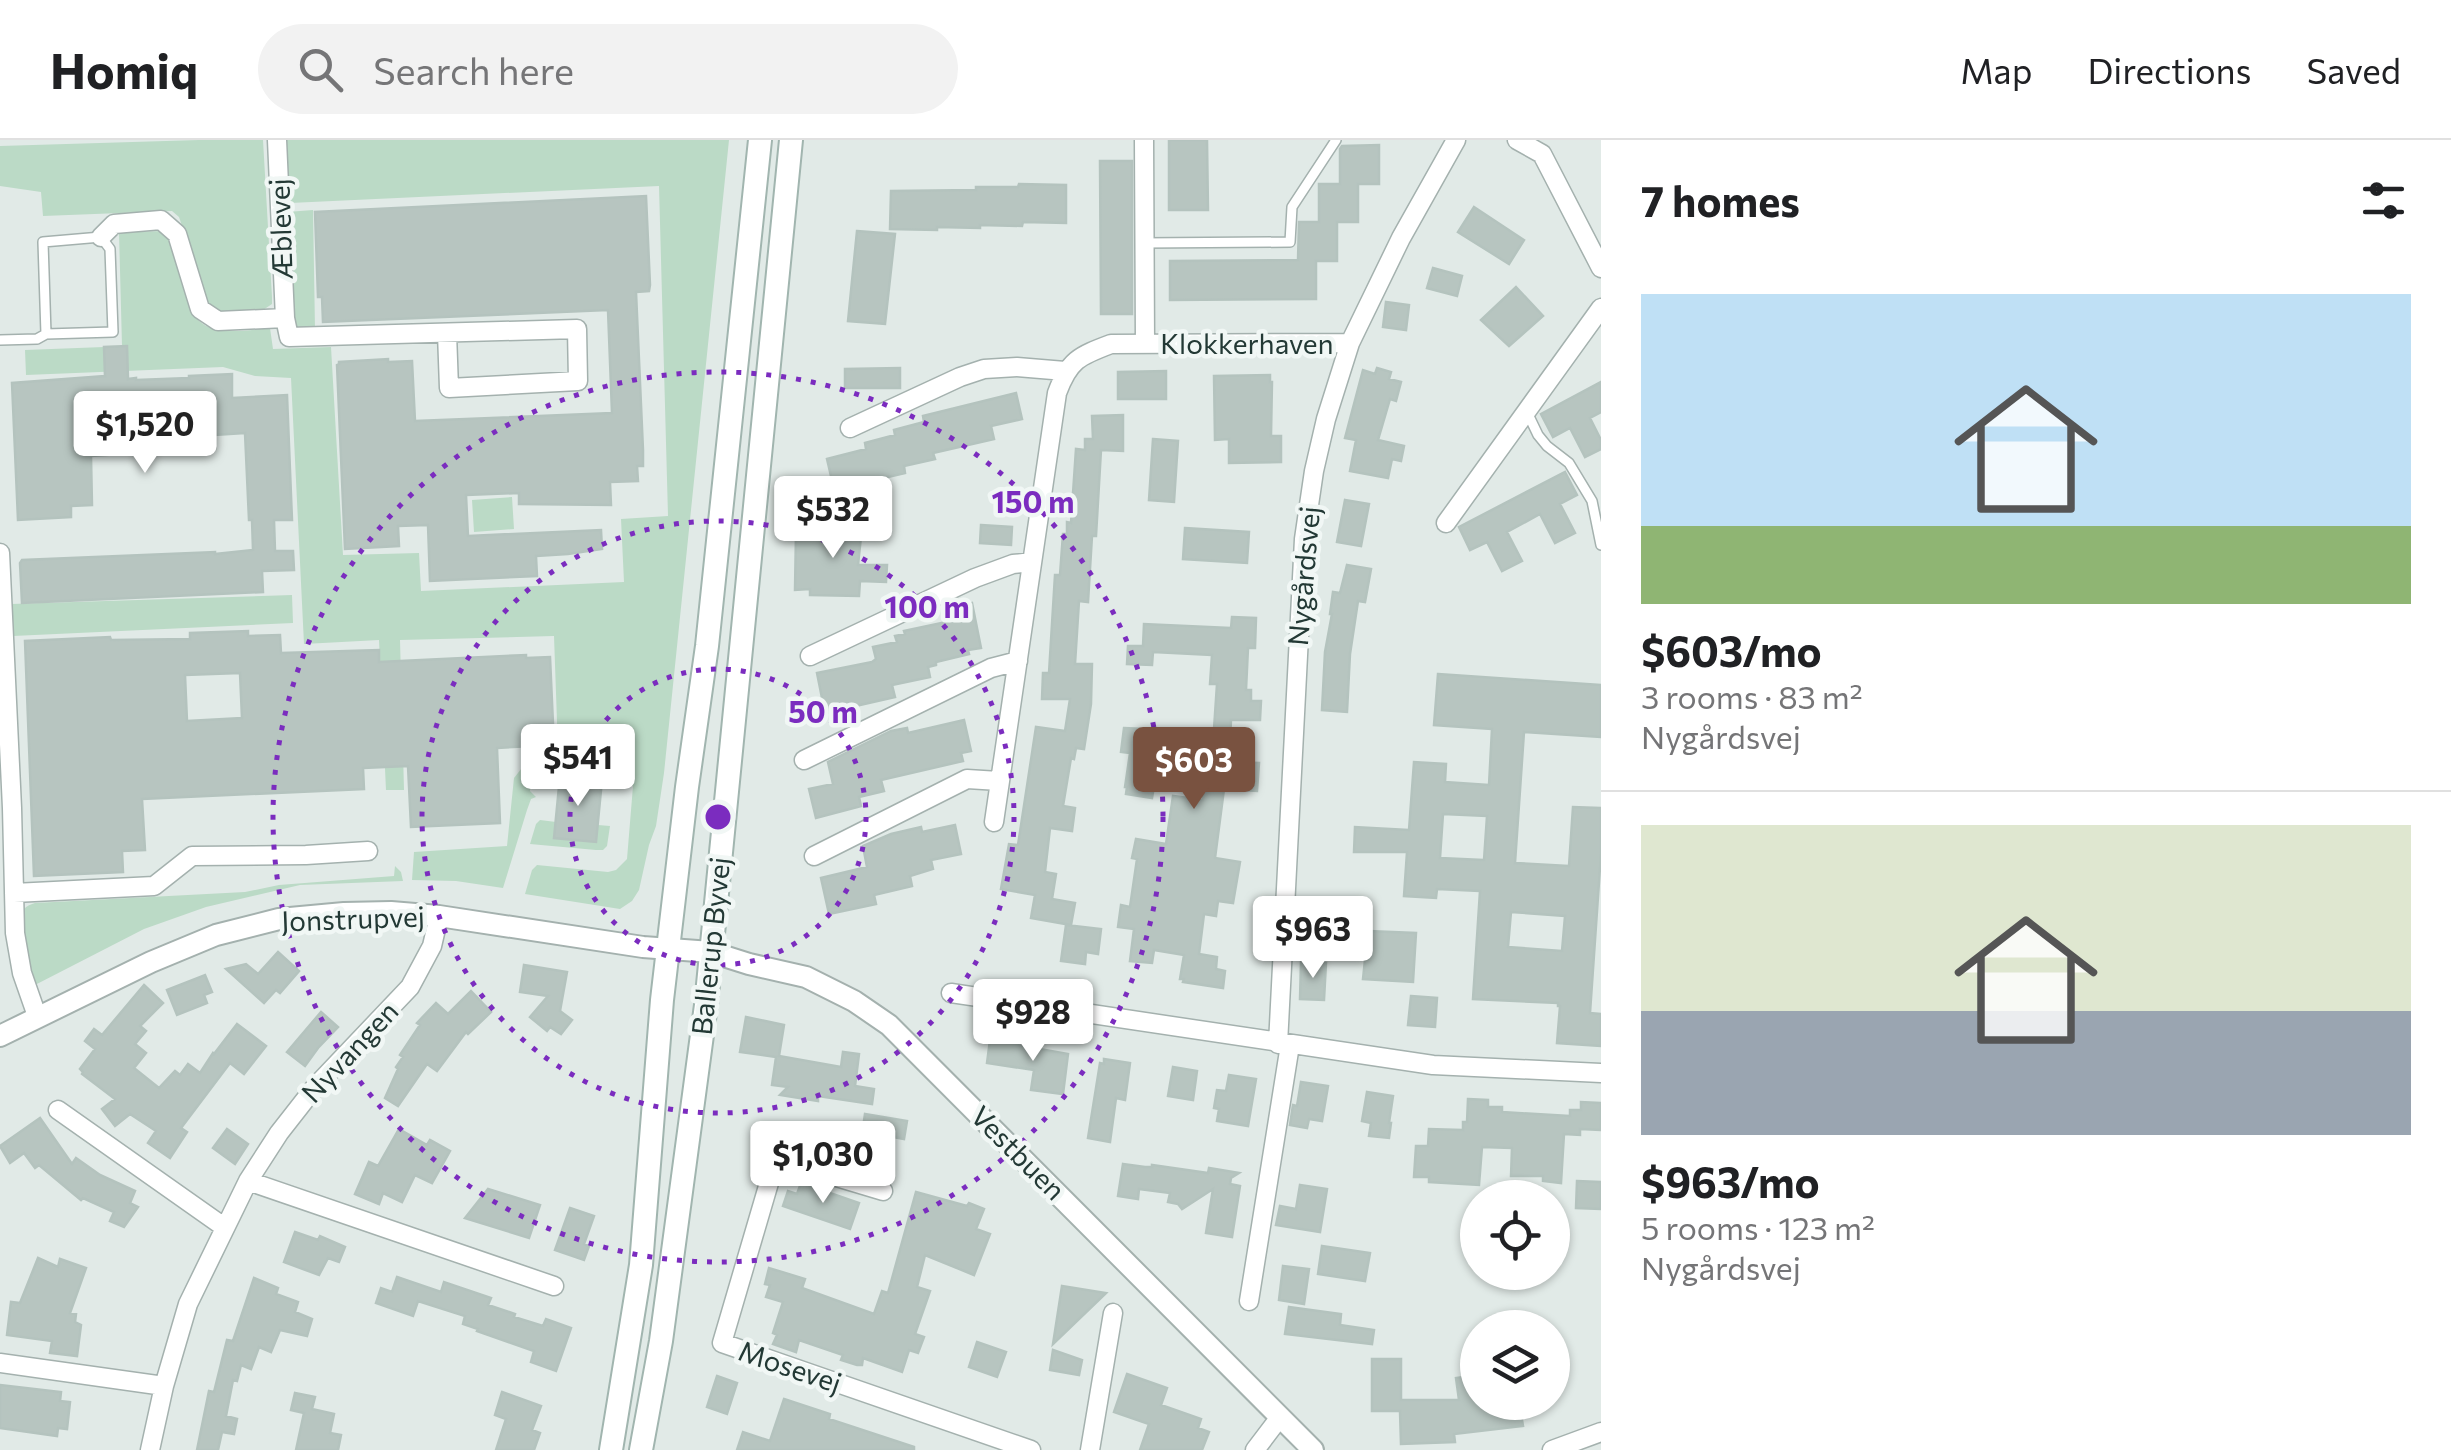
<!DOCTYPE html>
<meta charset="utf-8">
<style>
:root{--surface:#fff;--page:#f2f2f2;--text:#202124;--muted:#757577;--line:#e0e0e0;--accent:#795240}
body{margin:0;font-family:Commissioner,sans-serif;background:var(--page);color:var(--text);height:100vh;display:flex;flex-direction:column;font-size:38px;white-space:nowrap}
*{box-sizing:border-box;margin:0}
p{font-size:32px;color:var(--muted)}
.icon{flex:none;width:55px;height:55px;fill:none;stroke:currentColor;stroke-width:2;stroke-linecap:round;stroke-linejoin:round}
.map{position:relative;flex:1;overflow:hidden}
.side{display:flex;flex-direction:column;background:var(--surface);width:850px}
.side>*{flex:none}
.buttons{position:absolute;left:1460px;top:1040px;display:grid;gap:20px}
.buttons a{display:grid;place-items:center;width:110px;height:110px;border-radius:50%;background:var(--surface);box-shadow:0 2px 8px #0004;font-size:50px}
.price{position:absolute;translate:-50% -85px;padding:0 22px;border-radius:10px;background:#fff;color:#222;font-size:32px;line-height:65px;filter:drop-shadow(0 2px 5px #0008)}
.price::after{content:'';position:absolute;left:50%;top:60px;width:30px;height:22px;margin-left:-15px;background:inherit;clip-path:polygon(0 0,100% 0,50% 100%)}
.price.current{background:var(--accent);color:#fff}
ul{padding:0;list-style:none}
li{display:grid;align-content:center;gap:20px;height:530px;padding:0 40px}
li+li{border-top:2px solid var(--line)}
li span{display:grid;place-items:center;height:310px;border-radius:0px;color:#555}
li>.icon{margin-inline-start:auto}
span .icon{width:180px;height:180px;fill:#fffc;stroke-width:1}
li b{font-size:42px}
h2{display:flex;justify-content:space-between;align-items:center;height:120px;padding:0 40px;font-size:42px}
header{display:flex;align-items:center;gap:60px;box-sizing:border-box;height:140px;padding:0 50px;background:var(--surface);border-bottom:2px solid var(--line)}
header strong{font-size:48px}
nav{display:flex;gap:55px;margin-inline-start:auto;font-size:35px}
.search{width:700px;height:90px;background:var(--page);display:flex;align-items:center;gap:25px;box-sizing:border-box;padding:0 35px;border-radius:55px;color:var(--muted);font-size:38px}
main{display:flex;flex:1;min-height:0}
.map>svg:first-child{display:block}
.green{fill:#bbdac6}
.building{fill:#b7c5c0;stroke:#b4c3be;stroke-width:2.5;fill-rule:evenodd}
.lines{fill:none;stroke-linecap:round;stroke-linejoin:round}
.service-casing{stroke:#a4b1ae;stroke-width:12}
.minor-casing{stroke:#a4b1ae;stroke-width:21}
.tertiary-casing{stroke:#a4b1ae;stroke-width:24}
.secondary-casing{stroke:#a1b5af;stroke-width:26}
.service{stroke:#fff;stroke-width:9}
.minor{stroke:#fff;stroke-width:18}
.tertiary{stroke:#fff;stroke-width:20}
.secondary{stroke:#fff;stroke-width:22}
.ring{fill:none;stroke:#7b2cbf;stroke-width:5;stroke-dasharray:5 10}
.labels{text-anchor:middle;stroke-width:9;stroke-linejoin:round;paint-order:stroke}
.street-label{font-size:28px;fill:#233935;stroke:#f1f7f5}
.centre{fill:#7b2cbf;stroke:#f1f7f5;stroke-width:5}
.ring-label{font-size:30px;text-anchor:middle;font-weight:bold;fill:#7b2cbf;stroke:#f1f7f5;stroke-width:9;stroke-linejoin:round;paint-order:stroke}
</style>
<header>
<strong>Homiq</strong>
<div class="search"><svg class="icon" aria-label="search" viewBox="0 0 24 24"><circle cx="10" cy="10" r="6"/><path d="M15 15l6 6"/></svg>Search here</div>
<nav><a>Map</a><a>Directions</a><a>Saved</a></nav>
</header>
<main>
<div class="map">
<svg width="1601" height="1310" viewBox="0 0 1601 1310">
<rect width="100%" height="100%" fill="#e1eae7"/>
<path class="green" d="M199,0H263L272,157V164L263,170L220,173L214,170L209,164L179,77L172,71L43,76L41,52L0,46V6Z
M286,0H729L664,633L656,686L649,705L639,750L632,761L620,769L525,754L532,730L537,725L608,732L616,730L627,719L633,646L602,643L601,640L559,647L554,646L553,640L532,638L530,651L536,657L531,659L527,670L503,748L456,741L412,740L414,712L507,706L514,638L533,614L558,610L554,496L400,500L404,650H386L379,500L304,504L291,238L255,236L223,227L26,235L25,210L104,207L105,225L122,206L119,92L167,91L191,169C204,200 243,190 270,188L273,209L331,207L343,415L419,413L421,451L624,442L621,379L668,376L659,46L290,63Z
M313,70L315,189H300L293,183L287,72Z
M512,357L514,389L474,392L472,360Z
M292,455L293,483L13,496L11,464Z
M540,680L556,682L554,698L595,702L598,685L610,686L607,706L603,710H596L530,704L536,684Z
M395,726L401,732L403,741L300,745L206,767L144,789L33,846C30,830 19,785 22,773C25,766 29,765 35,763L245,752L279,745L394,736Z"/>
<path class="building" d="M1169,0H1207L1208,70H1169Z
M1379,5V44H1358V82H1337V121H1316V159L1170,160V121L1298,120L1299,82H1319V44H1340V9L1342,6Z
M1100,21H1132V174H1101Z
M1019,44L1066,45V83L1023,82L1022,86L980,85V88L937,87V90L890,89L891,51L976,50V47H1018Z
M646,56L650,145L649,151L636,152L643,310V326H637L638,341L610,342L611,365L519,364V353L466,355L468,396L601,390L602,409L568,414L536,416L537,436L430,441L428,385L398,386L399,406L345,409L337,225L339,224V222L388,219V222L412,221L415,281L612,273L608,170L323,182L322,157H318L315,72Z
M1474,67L1524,100L1509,124L1458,92Z
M857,91L895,94L885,184L848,181Z
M1433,128L1462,136L1457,156L1427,148Z
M1516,147L1543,176L1509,206L1481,180Z
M1386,162L1409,165L1406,190L1383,187Z
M127,206L128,239L136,238V240L189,238V236L232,234V258L287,255L292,380H274L275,411H293L294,430L262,431L263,452L22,463L20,423L22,420L215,412V414L253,410L252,380H249L245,293L214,295L215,309L149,312L148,291L118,292L119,314L91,316L92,365L71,366V377L18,380L12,243L105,236L104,207Z
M900,228V248H845V229Z
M1377,228L1391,232L1389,239L1401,242L1396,261L1390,259L1378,300L1404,306L1401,321L1392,319L1388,338L1350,331L1356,300L1345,298L1363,230L1375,234Z
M1166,231V259H1118V232Z
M1270,235V242H1272L1271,296H1281V322L1229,323V299L1215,300L1214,236Z
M1601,242V272L1590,278L1601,300V309L1585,317L1570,288L1553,297L1541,274Z
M1016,253L1022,279L991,286L994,299L933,313L935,319L904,326L905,333L875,340L876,347L845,355L843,347L834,349L827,319L866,309L865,303L895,295L894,290L924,282L923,276Z
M1123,275V311L1101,310L1096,396H1092L1088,462L1079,461L1075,524H1092L1091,564L1084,609L1076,608L1074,619L1071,618L1063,666L1075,668L1072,691L1050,688L1045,732L1056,734L1052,759L1075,763L1071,785L1031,778L1035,755L1001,749L1009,704L1018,705L1036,587L1065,591L1070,559H1042L1043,533H1049L1055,435H1060L1063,394H1067V382L1071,383L1076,309L1085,310V299H1093L1092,276Z
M1153,299L1178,301L1174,362L1149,360Z
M1565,332L1577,355L1560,364L1575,393L1555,403L1540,374L1507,392L1522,421L1502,431L1487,402L1470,410L1459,387Z
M1345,360L1369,364L1361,406L1337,402Z
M813,381L862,387L858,425H887L886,442L860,441L859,456L810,455V449L795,450L796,392L811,393Z
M981,385L1012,387L1011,405L980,403Z
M1185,388L1249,392L1247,423L1183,419Z
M1347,425L1371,429L1365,462L1358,461L1350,514L1347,572L1322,570L1325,512L1332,474H1330L1333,452L1340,453Z
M972,463L981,508L968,510L969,514L936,522V525L928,527L930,537L892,545L895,557L825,573L817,533L872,522L876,519L873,507L897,502L895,496L905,494L904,491L951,481L948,469Z
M1232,477L1256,478L1255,508H1248L1246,550H1251V561H1261L1260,580H1231L1229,622L1259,623L1257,651L1224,649L1215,718L1240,722L1233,763L1218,761L1216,776L1204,774L1199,814L1217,817L1216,829L1225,831L1223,848L1183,842L1184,839H1180L1184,815L1154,810L1152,823L1130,821L1134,789L1118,787L1121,765L1130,767L1137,719L1132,718L1136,699L1166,704L1173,656L1203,660L1207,603L1213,604L1217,544H1210L1212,515L1153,512L1152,525L1127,524L1128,506H1143L1144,484L1231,488Z
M248,491V496L280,495L281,513L379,510V522L526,515V518L550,517L553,584L530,585L531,606L497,608L500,683L411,687L408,626L363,628L364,649L142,659L145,710L122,711L123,732L34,736L25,501L110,497L111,500L190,499V493ZM240,533L242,578L187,581L185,535Z
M1438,534L1601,545V597L1524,592L1515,723L1569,726L1573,667L1601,668V713L1590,873L1601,874V906L1557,903L1560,866H1558V863L1473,859L1480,751L1437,749L1436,758L1404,756L1407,712H1354L1355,687L1409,690L1414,622L1446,624L1445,642L1489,645L1492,589L1434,585ZM1443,674L1487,676L1484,720L1440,718ZM1511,772L1565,776L1562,811L1508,807Z
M964,580L971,611L961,613L963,621L881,640L884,651L859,657L861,666L816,678L809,649L833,644L828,622L891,591L907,588L908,593Z
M1124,588L1145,589L1143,614L1159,616L1152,658L1126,654L1127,647H1125L1130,613L1121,612Z
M560,636L602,640L596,702L554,698Z
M955,685L961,714L931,720L933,729L910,736L912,746L874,755L876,764L829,774L821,738L867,727L863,706L891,694L921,687L922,692Z
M1066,785L1101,789L1098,814L1086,812L1085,824L1061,821Z
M1368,791L1416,793L1413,842L1363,839Z
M278,812L299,831L280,853L276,850L264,863L226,829L246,824L258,834Z
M1301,822L1326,823L1324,860L1300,859Z
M524,825L567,832L560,871L572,880L561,894L550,887L547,891L530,877L548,856L520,852Z
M205,835L212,852L204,855L207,863L177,875L167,850Z
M144,845L163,863L140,886L146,891L135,904L146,913L134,928L159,948L175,931L180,935L188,924L200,933L213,913L214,914L237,884L266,906L244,934L230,923L181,988L187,992L170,1018L148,1003L156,991L130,974L115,986L102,969L115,959L82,934L83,932L80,929L95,909L85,901L94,889L102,895Z
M471,851L491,872L468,894L466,892L437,931L427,924L398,966L385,958L398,929L396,927L403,917L400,915L420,885L417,883L436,863L448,874Z
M1411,856L1437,858L1435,887L1408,885Z
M321,872L338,887L318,908L305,926L287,912Z
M746,877L784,885L779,916L841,927L843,912L859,914L855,946L874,949L872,964L818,956V961L780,955L788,947L772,945L776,917L740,912Z
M990,900L1068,914L1063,954L1031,950L1034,930L987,923Z
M1104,919L1130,923L1125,960L1116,958L1110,1002L1088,998L1100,923L1104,924Z
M1173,927L1197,931L1193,960L1168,956Z
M1229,935L1256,939L1248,986L1217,981L1219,969L1214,968L1217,950L1226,951Z
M1301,942L1328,946L1322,981L1309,979L1307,988L1290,985L1293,965L1297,966Z
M1367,952L1393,956L1389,983H1391L1389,998L1369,996L1371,983L1362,981Z
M1468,959L1488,960V967H1502V972L1570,976V970H1581V962L1601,963V990L1580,989V995L1564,994L1561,1043L1543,1041V1036H1511L1512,1008L1482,1007L1479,1045L1429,1042V1037H1414L1416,1006H1428L1429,989L1463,990V982H1467Z
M865,974L907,981L904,999L893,997L889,1019L859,1015Z
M40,978L72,1024L76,1018L100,1035L135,1051L130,1063L138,1067L124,1087L110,1081L114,1072L83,1058L81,1060L39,1025L35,1028L24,1013L10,1023L0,1006Z
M227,989L248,1004L235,1024L213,1008Z
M399,989L427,1005L430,1000L450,1011L432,1043L415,1035L402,1062L383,1053L379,1064L355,1054L369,1022L378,1026Z
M1123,1024L1145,1027H1152V1025L1208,1033L1209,1028L1239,1033L1231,1038L1230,1044L1240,1046L1232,1097L1206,1093L1213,1049L1182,1069L1178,1064L1168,1062L1170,1053L1139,1049L1138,1059L1118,1056Z
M1577,1041L1601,1042V1069L1576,1068Z
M801,1043L859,1063L850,1089L783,1066L788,1051L797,1054Z
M1300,1045L1327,1049L1320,1092L1276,1085L1280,1066L1296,1069Z
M488,1049L540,1065L529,1098L465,1078Z
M916,1052L967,1066L969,1063L984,1069L976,1089L990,1094L974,1135L925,1115L917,1147L930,1151L915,1194L924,1197L918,1213L909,1210L902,1232L863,1218L862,1225H857L841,1220L843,1215L799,1200L796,1212L773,1204L777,1195L773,1193L783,1162L766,1157L770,1145L765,1144L769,1128L805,1139L802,1148L874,1174L882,1151L888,1153Z
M570,1068L594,1076L584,1104L589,1106L584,1120L555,1110Z
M295,1092L318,1100L320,1096L345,1107L339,1122L328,1118L319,1135L284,1122Z
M1322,1106L1370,1113L1365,1141L1318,1134Z
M38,1118L58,1127L60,1119L86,1128L70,1173L76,1174L75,1182L81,1185L77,1216L50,1213L52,1201L7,1195L11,1162L20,1163Z
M1283,1126L1309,1129L1304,1164L1279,1160Z
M397,1137L441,1152L444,1142L491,1158L488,1165L515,1174L514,1177L543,1186L546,1179L571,1188L556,1231L531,1222L534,1211L477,1191L478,1189L463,1184L465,1176L418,1161L413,1176L376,1163L381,1148L392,1152Z
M254,1138L278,1148L276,1154L298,1162L295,1172L312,1179L307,1196L280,1190L271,1212L259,1207L251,1229L241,1225L237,1241L233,1240L226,1276L237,1279L234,1294L222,1292L218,1310H197L209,1251L214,1252L227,1200L233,1201Z
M1062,1146L1106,1153L1053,1204Z
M1289,1167L1341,1174L1340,1185L1374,1190L1372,1204L1285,1194Z
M977,1202L1006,1212L997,1237L969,1227Z
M1053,1210L1082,1220L1079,1235L1050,1230Z
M1372,1219H1401V1260H1459L1456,1238L1478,1235V1262H1519L1523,1286L1454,1294L1455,1302L1401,1304L1400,1271H1372Z
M1127,1234L1167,1248L1161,1265L1201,1279L1198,1288L1209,1292L1202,1310H1140L1149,1284L1114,1272Z
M717,1236L737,1243L727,1274L707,1267Z
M0,1245L61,1252L60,1261L70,1262L67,1289L58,1288L57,1296L0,1288Z
M502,1252L541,1266L532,1290L540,1293L534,1310H496L506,1279L495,1275Z
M295,1253L315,1257L312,1269L334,1274L330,1293L341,1295L338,1310H296L304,1273L291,1270Z
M784,1259L830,1274L829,1279L914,1307V1310H737L743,1292L770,1301Z"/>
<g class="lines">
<g class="service-casing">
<path id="service" d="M101,97L110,109L113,192L46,194L43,102Z
M1144,103L1290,102L1292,67L1336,0
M0,200L37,199L46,194
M1527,272L1538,295L1547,306L1569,323L1592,361L1601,405"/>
</g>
<g class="minor-casing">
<path id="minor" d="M277,0L285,178L289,197L577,189L578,241L449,248L447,193
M1144,0L1145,204
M1517,0L1542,14L1601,128
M101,97L114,84L161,80L177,94L200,169L218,181L285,178
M850,288L960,237L984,229L1017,227L1065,231
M1446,383L1601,168
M0,413L12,668L15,793L22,833L37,876
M810,516L975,438L1013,424L1032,422
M804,620L991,528L1018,521
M994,682L1057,253C1069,220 1079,216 1111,204L1350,203
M814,716L967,639L999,641
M14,753L154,746L192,716L306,715L368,711
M951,853L1433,925L1601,933
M1278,904L1304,399L1314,331L1326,279L1350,203L1401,98L1456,0
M58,970L224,1087
M248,1041L554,1146
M883,1051L776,1019L722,1203L1031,1310
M1249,1161L1290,905
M0,1223L164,1246
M150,1310L164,1246L188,1164L248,1041L279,993L315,947L410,847L432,806L439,776
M1090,1310L1113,1173
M1255,1310L1280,1277
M1552,1310L1601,1292"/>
</g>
<g class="tertiary-casing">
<path id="tertiary" d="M0,896L151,822L216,795L279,779L344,773L391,772L439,776L643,807L711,812L749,824L806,837L854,861L889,885L1313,1310"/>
</g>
<g class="secondary-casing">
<path id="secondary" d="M611,1310L641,1125L662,860L687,647L707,506L760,0
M641,1310L661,1201L706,865L791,0"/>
</g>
<use href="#service" class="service"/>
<use href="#minor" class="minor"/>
<use href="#tertiary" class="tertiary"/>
<use href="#secondary" class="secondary"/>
</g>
<g class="ring">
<circle cx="718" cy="677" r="148"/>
<circle cx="718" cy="677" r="296"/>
<circle cx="718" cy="677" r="445"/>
</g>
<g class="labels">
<g class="street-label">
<text transform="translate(281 89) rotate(-92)" y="10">Æblevej</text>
<text x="1247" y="214">Klokkerhaven</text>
<text transform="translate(1304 436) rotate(-85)" y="10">Nygårdsvej</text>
<text transform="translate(353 779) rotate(-2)" y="10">Jonstrupvej</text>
<text transform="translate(711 806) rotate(-84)" y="10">Ballerup Byvej</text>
<text transform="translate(350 912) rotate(-47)" y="10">Nyvangen</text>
<text transform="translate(1018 1013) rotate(45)" y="10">Vestbuen</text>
<text transform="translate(790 1227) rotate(19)" y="10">Mosevej</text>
</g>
</g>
<circle cx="718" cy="677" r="15" class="centre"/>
<g class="ring-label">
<text x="1033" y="373">150 m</text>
<text x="927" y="478">100 m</text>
<text x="823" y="583">50 m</text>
</g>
</svg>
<div class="buttons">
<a><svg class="icon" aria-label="locate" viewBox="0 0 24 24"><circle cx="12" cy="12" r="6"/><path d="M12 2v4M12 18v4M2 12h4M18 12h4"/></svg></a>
<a><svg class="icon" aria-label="layers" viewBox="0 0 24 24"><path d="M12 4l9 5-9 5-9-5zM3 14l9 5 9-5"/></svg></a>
</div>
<b class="price" style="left:145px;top:336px">$1,520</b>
<b class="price" style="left:833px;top:421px">$532</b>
<b class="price" style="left:578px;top:669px">$541</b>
<b class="price current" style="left:1194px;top:672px">$603</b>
<b class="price" style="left:1313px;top:841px">$963</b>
<b class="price" style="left:1033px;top:924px">$928</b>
<b class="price" style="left:823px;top:1066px">$1,030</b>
</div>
<section class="side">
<h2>7 homes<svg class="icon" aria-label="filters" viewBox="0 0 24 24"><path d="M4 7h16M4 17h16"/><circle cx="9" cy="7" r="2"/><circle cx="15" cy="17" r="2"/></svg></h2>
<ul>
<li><span style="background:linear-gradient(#bfe0f5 75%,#8fb573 0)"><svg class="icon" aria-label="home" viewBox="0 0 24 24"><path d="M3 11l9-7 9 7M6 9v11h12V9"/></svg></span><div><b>$603/mo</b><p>3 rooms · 83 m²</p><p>Nygårdsvej</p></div></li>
<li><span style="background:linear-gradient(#dfe7d0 60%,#9aa5b1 0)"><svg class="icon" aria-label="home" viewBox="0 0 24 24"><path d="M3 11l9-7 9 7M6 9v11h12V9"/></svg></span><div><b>$963/mo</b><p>5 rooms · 123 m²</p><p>Nygårdsvej</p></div></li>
</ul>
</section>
</main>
